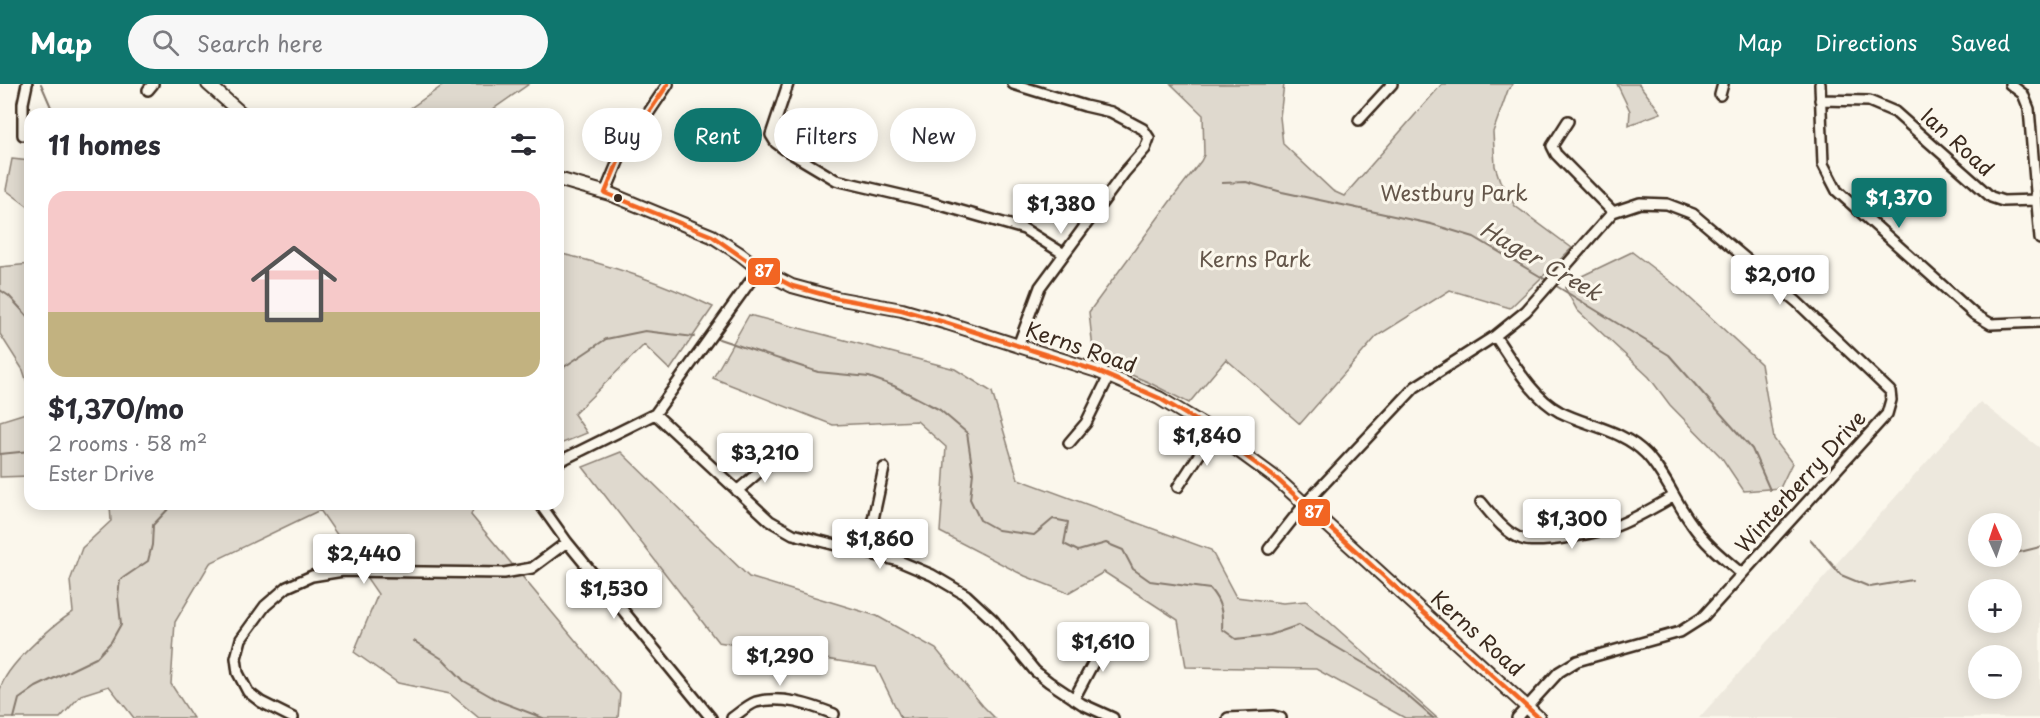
<!DOCTYPE html>
<meta charset="utf-8">
<style>
:root{--surface:#fff;--page:#f7f7f7;--text:#2b2b33;--muted:#7c7c81;--accent:#0f766e}
body{margin:0;font-family:"Playpen Sans",sans-serif;background:var(--page);color:var(--text);height:100vh;display:flex;flex-direction:column;font-size:22px;white-space:nowrap}
*{box-sizing:border-box;margin:0}
p{font-size:20px;color:var(--muted)}
.icon{flex:none;width:33px;height:33px;fill:none;stroke:currentColor;stroke-width:2;stroke-linecap:round;stroke-linejoin:round}
.map{position:relative;flex:1;overflow:hidden}
.sheet{position:absolute;left:24px;top:24px;width:540px;height:402px;display:flex;flex-direction:column;background:var(--surface);border-radius:18px;box-shadow:0 3px 15px #0003}
.sheet>*{flex:none}
.guide{position:absolute;left:582px;top:24px;width:570px;height:54px;display:flex;gap:12px}
.needle{width:39px;rotate:357deg}
.fabs{position:absolute;left:1968px;top:429px;display:grid;gap:12px}
.fabs a{display:grid;place-items:center;width:54px;height:54px;border-radius:50%;background:var(--surface);box-shadow:0 3px 15px #0003;font-size:30px}
.price{position:absolute;translate:-50% -51px;padding:0 14px;border-radius:6px;background:#fff;color:#222;font-size:20px;line-height:39px;filter:drop-shadow(0 2px 3px #0008)}
.price::after{content:'';position:absolute;left:50%;top:36px;width:18px;height:14px;margin-left:-9px;background:inherit;clip-path:polygon(0 0,100% 0,50% 100%)}
.price.active{background:var(--accent);color:#fff}
ul{padding:0;list-style:none}
li{display:grid;align-content:center;gap:12px;height:318px;padding:0 24px}
li span{display:grid;place-items:center;height:186px;border-radius:18px;color:#555}
li>.icon{margin-inline-start:auto}
span .icon{width:108px;height:108px;fill:#fffc;stroke-width:1}
li b{font-size:26px}
h2{display:flex;justify-content:space-between;align-items:center;height:72px;padding:0 24px;font-size:26px}
.pill{padding:0 21px;border-radius:27px;background:var(--surface);box-shadow:0 3px 15px #0003;font-size:21px;line-height:54px}
.pill.active{background:var(--accent);color:#fff}
header{display:flex;align-items:center;gap:36px;box-sizing:border-box;height:84px;padding:0 30px;background:var(--accent);color:#fff}
header strong{font-size:28px}
nav{display:flex;gap:33px;margin-inline-start:auto;font-size:21px}
.search{width:420px;height:54px;background:var(--page);display:flex;align-items:center;gap:15px;box-sizing:border-box;padding:0 21px;border-radius:33px;color:var(--muted);font-size:22px}
.map>svg:first-child{display:block}
.built{fill:#ede8dd;fill-rule:evenodd}
.green{fill:#dfd9ce;stroke:#8d8276;stroke-width:1.5}
.lines{fill:none;stroke-linecap:round;stroke-linejoin:round}
.stream{stroke:#85796d;stroke-width:2}
.street-casing{stroke:#3b2a1e;stroke-width:14}
.secondary-casing{stroke:#3b2a1e;stroke-width:16}
.street{stroke:#fbf7ec;stroke-width:9}
.secondary{stroke:#fbf7ec;stroke-width:12}
.bus-1-casing{stroke:#fbf7ec;stroke-width:9}
.bus-1{stroke:#f26522;stroke-width:4.5}
.bus-dot{fill:#3b2a1e;stroke:#fbf7ec;stroke-width:2}
.labels{text-anchor:middle;stroke-width:6;stroke-linejoin:round;paint-order:stroke}
.street-label{font-size:21px;fill:#3b2a1e;stroke:#fbf7ec}
.park-label{font-size:21px;fill:#64564a;stroke:#fbf7ec}
.water-label{font-size:22px;font-style:italic;fill:#605246;stroke:#fbf7ec}
.line-badge{stroke:#fbf7ec;stroke-width:2}
.badge-label{font-size:16px;text-anchor:middle;font-weight:bold;fill:#fff}
</style>
<header>
<strong>Map</strong>
<div class="search"><svg class="icon" aria-label="search" viewBox="0 0 24 24"><circle cx="10" cy="10" r="6"/><path d="M15 15l6 6"/></svg>Search here</div>
<nav><a>Map</a><a>Directions</a><a>Saved</a></nav>
</header>
<div class="map">
<svg width="2040" height="634" viewBox="0 0 2040 634">
<rect width="100%" height="100%" fill="#fbf7ec"/>
<filter id="ink" filterUnits="userSpaceOnUse"><feTurbulence type="fractalNoise" baseFrequency=".0167" numOctaves="2"/><feDisplacementMap in="SourceGraphic" scale="12" xChannelSelector="R" yChannelSelector="G"/><feConvolveMatrix kernelMatrix="1 2 1 2 8 2 1 2 1" color-interpolation-filters="sRGB"/></filter>
<g filter="url(#ink)">
<path class="built" d="M1980,318L2040,364V634H1699ZM1978,440H2012V472H1978ZM1978,506H2012V538H1978ZM1978,572H2012V604H1978Z"/>
<path class="green" d="M445,0H529L486,30H402Z
M1171,0H1284L1280,33L1283,60L1333,107L1344,112L1442,0H1513L1508,6L1493,48L1495,82L1500,97L1515,122L1572,164L1510,224L1450,206L1377,252L1300,340L1226,275L1189,319L1148,298L1094,275L1089,228L1174,112L1201,77L1204,71L1203,31Z
M1617,0H1639L1661,29L1629,41L1630,27Z
M12,75L30,77V124L6,106Z
M1632,168L1679,204L1761,280L1774,355L1792,379L1780,404L1744,407L1722,374L1670,321L1649,293L1577,226L1565,204L1582,192Z
M558,169C611,181 663,199 713,223L670,286L644,261L574,330L587,349L558,361Z
M30,180V308L23,286L0,250V183Z
M749,231L955,285L992,308L1018,395L1211,466L1236,513L1283,519L1306,517L1437,634H1405L1316,585L1186,583L1178,536L1104,488L1068,509L1025,492L940,448L946,363L917,337L833,341L713,294Z
M30,323V392L0,393V337L29,328Z
M621,368L749,493L877,532L936,565L983,622L995,634H901L876,583L718,558L583,383Z
M109,420H475L471,431L620,610L618,634H479L450,610L398,599L354,568L378,510L320,426L210,479L175,538L171,600L193,634H134L109,602L81,611L60,634H0C0,625 0,614 0,606C5,582 53,541 73,528L70,497L82,464L111,437L110,422Z"/>
<g class="lines">
<path class="stream" d="M41,0L54,30
M1222,99L1246,98L1282,108L1431,140L1474,153L1548,197
M1553,200L1669,271L1752,365L1770,406
M0,206L9,212L30,235
M719,255L818,288L869,293L894,302L940,326L967,349L973,389L970,415L980,436L998,446L1034,451L1053,435L1068,438L1064,460L1078,467L1106,459L1123,466L1133,485L1150,497L1210,505C1221,518 1223,528 1222,545L1236,555L1270,551L1299,541L1382,590L1433,634
M558,287L606,255L645,247L694,253
M0,370L30,367
M1811,456L1841,491L1870,503L1912,496
M2012,470L2040,463
M1994,476L2004,472
M414,557L444,576L464,597L499,617L543,634
M14,634L19,615L36,603L96,574L111,558L121,540L118,512L120,496L148,477L152,461L153,441L173,420"/>
<g class="street-casing">
<path id="street" d="M788,0L771,51L776,59L784,65L836,96L930,118L1024,145L1064,170
M1013,0L1085,22L1111,28L1143,45L1149,54L1145,65L1124,89L1040,203L1018,262
M1820,0L1823,80L1837,107L1974,230L1991,240L2040,238
M2010,0L2023,10L2029,25L2040,155
M148,6L153,0
M1720,11L1723,0
M1820,16L1869,17L1895,28L1991,113L2003,117L2037,116
M1359,36L1392,0
M1568,37L1552,62L1556,70L1613,128
M23,51V19L27,0
M605,109L622,68L668,0
M1495,252C1513,278 1532,313 1560,328C1588,342 1623,346 1646,370C1665,390 1675,417 1691,439C1705,460 1723,474 1742,490
M655,330L770,437L793,450L899,477L932,491L966,511L993,536L1035,587L1049,598L1082,620L1113,634
M1069,359L1086,339L1109,292
M558,378L655,330L759,185
M1178,403L1214,348
M737,407L776,373
M1481,418C1492,431 1505,449 1522,455C1538,461 1604,448 1621,440C1640,432 1657,422 1674,412
M540,420L567,458L711,634
M1269,465L1304,421L1415,303L1495,252L1526,227L1613,128L1640,119L1667,120L1693,130L1797,218L1890,307L1891,316L1887,330L1702,534L1680,548L1577,577L1559,588L1517,634
M866,468L884,384
M1074,615L1108,551
M293,634L261,618L248,608L238,589L236,574L241,555L265,522L287,503L312,492L343,487L504,489L532,484L567,458
M732,634C739,629 748,621 756,618C781,611 811,621 834,630
M1228,634L1273,632L1281,634"/>
</g>
<g class="secondary-casing">
<path id="secondary" d="M208,0L242,30
M558,95L610,110L712,152L740,170L759,185L792,202L836,214L902,226L947,239L1097,287L1159,314L1202,340L1277,395L1539,634"/>
</g>
<use href="#street" class="street"/>
<use href="#secondary" class="secondary"/>
<g class="bus-1-casing">
<path id="bus-1" d="M668,0L622,68L605,109L712,152L759,185L792,202L836,214L902,226L947,239L1097,287L1159,314L1202,340L1277,395L1539,634"/>
</g>
<use href="#bus-1" class="bus-1"/>
</g>
</g>
<circle class="bus-dot" cx="618" cy="114" r="5"/>
<g class="labels">
<g class="street-label">
<text transform="translate(1957 59) rotate(42)" y="7">Ian Road</text>
<text transform="translate(1081 264) rotate(19)" y="7">Kerns Road</text>
<text transform="translate(1801 398) rotate(-48)" y="7">Winterberry Drive</text>
<text transform="translate(1477 550) rotate(42)" y="7">Kerns Road</text>
</g>
<g class="park-label">
<text x="1454" y="117">Westbury Park</text>
<text x="1255" y="183">Kerns Park</text>
</g>
<g class="water-label">
<text transform="translate(1541 177) rotate(30)" y="8">Hager Creek</text>
</g>
</g>
<g class="line-badge">
<rect x="747" y="173" width="34" height="29" rx="6" fill="#f26522"/>
<rect x="1297" y="414" width="34" height="29" rx="6" fill="#f26522"/>
</g>
<g class="badge-label">
<text x="764" y="193">87</text>
<text x="1314" y="434">87</text>
</g>
</svg>
<div class="fabs">
<a><svg class="needle" viewBox="-14 -14 28 28"><path d="M0-13l5 13h-10z" fill="#e53935"/><path d="M0 13l5-13h-10z" fill="#7c7c81"/></svg></a>
<a>+</a>
<a>−</a>
</div>
<b class="price active" style="left:1899px;top:145px">$1,370</b>
<b class="price" style="left:1061px;top:151px">$1,380</b>
<b class="price" style="left:1780px;top:222px">$2,010</b>
<b class="price" style="left:1207px;top:383px">$1,840</b>
<b class="price" style="left:765px;top:400px">$3,210</b>
<b class="price" style="left:1572px;top:466px">$1,300</b>
<b class="price" style="left:880px;top:486px">$1,860</b>
<b class="price" style="left:364px;top:501px">$2,440</b>
<b class="price" style="left:614px;top:536px">$1,530</b>
<b class="price" style="left:1103px;top:589px">$1,610</b>
<b class="price" style="left:780px;top:603px">$1,290</b>
<div class="guide">
<a class="pill">Buy</a>
<a class="pill active">Rent</a>
<a class="pill">Filters</a>
<a class="pill">New</a>
</div>
<section class="sheet">
<h2>11 homes<svg class="icon" aria-label="filters" viewBox="0 0 24 24"><path d="M4 7h16M4 17h16"/><circle cx="9" cy="7" r="2"/><circle cx="15" cy="17" r="2"/></svg></h2>
<ul>
<li><span style="background:linear-gradient(#f6c9c9 65%,#c2b280 0)"><svg class="icon" aria-label="home" viewBox="0 0 24 24"><path d="M3 11l9-7 9 7M6 9v11h12V9"/></svg></span><div><b>$1,370/mo</b><p>2 rooms · 58 m²</p><p>Ester Drive</p></div></li>
</ul>
</section>
</div>
